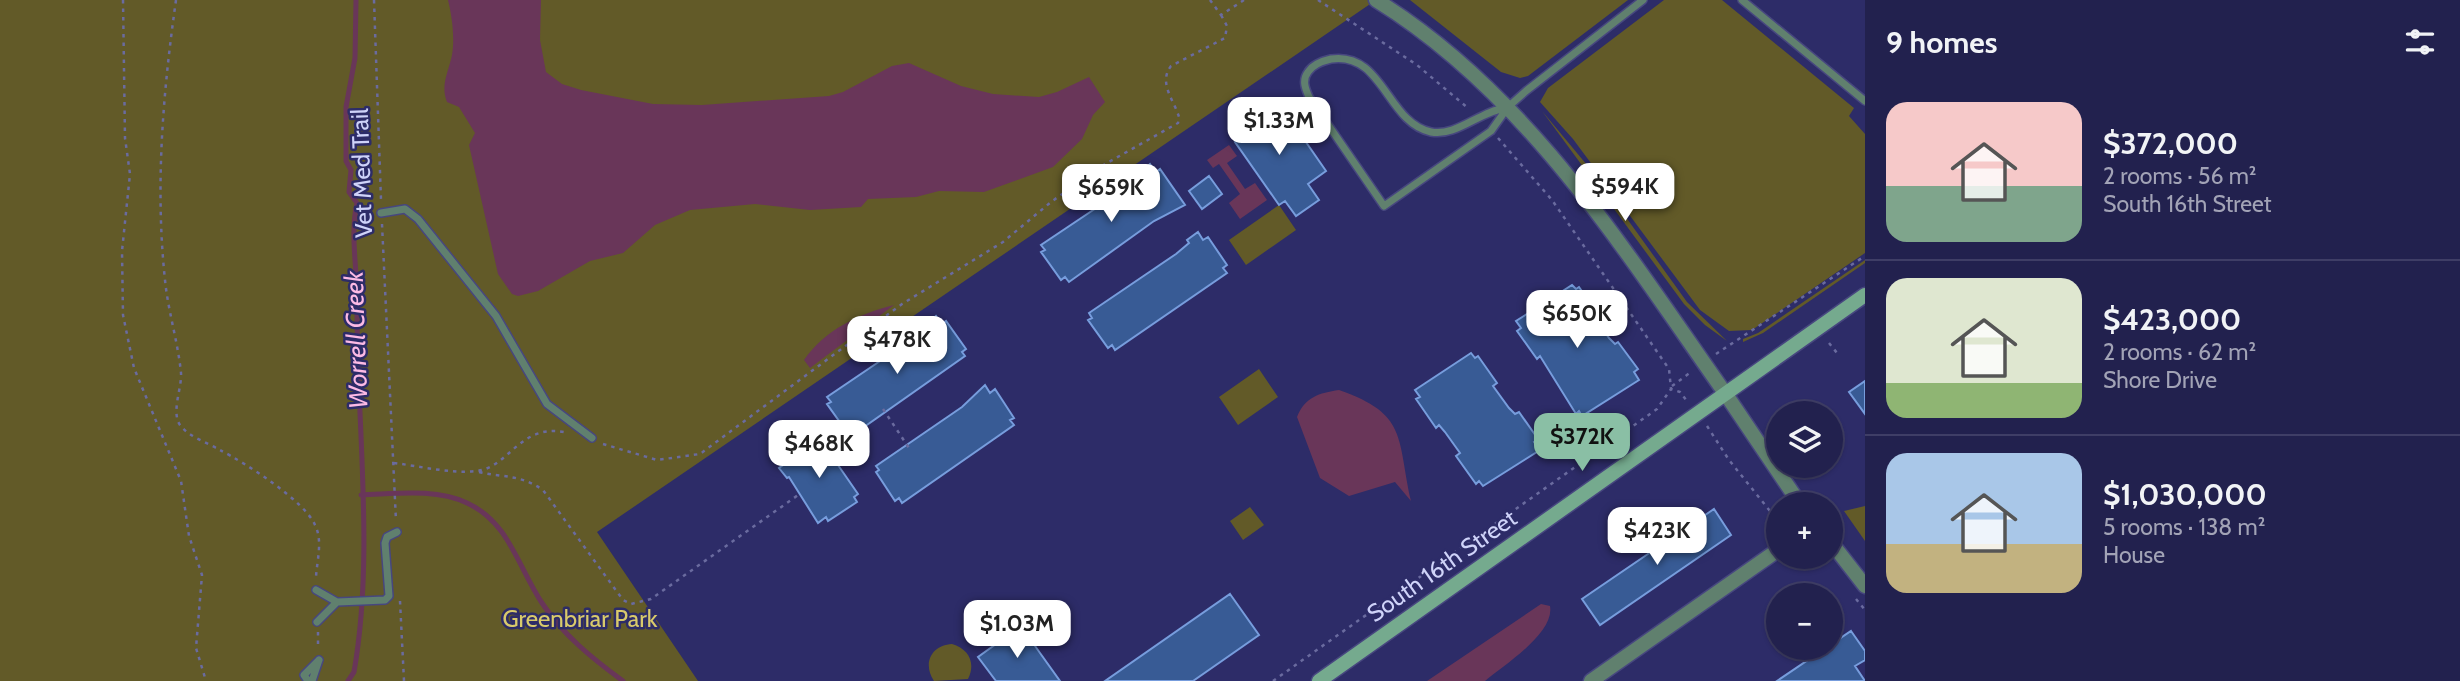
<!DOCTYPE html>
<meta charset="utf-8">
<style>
:root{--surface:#22214e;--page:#2e2e58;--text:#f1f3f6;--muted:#a2a3b6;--line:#3f3e66;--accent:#8abfa5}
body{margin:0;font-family:Cabin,sans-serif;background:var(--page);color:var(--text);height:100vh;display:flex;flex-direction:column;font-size:26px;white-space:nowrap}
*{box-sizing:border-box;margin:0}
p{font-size:23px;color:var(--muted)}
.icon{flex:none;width:38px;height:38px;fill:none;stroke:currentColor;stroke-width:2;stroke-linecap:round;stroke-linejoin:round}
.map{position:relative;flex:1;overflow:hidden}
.panel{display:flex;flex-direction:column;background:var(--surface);width:595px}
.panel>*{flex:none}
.tools{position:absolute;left:1766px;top:401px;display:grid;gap:14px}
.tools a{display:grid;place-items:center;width:77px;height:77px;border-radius:50%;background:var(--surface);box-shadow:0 2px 5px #0004,0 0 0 2px var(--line);font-size:35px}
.price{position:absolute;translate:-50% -60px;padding:0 16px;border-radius:14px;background:#fff;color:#222;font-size:23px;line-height:46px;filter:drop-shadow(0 2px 4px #0008)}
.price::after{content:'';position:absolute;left:50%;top:42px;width:21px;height:16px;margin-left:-10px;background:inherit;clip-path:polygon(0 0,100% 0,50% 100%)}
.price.selected{background:var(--accent);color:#111}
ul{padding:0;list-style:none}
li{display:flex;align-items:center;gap:21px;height:175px;padding:0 21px}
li+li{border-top:2px solid var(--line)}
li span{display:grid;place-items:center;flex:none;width:196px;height:140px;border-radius:21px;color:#555}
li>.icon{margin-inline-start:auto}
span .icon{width:84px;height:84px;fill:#fffc;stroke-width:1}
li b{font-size:30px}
h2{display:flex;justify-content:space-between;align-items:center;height:84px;padding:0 21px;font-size:30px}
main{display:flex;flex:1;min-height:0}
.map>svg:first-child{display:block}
.green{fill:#625a28}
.water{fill:#693659}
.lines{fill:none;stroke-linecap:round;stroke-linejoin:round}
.stream{stroke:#693659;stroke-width:5}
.building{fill:#385b95;stroke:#779ddd;stroke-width:2}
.service-casing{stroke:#47477f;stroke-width:10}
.minor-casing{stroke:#47477f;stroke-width:17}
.tertiary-casing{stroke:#47477f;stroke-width:17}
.secondary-casing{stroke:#47477f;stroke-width:17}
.path{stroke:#6a6b9f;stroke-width:2.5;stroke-dasharray:3.5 5;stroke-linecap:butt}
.service{stroke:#60806e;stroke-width:7}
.minor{stroke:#60806e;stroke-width:14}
.tertiary{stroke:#60806e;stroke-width:14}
.secondary{stroke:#75aa8e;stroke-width:14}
.labels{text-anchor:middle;stroke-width:5;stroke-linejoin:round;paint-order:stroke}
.street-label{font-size:24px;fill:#cfd3f9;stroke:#2d2c68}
.park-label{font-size:24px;fill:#d9ca6b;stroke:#2d2c68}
.water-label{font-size:26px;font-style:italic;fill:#fcbae5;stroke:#2d2c68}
</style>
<main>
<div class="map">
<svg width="1865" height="681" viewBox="0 0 1865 681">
<rect width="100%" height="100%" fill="#2d2c68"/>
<path class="green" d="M0,0H1376L597,532L698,681H0Z
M1410,0H1628L1528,76L1520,78L1501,72Z
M1664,0H1722L1854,108L1849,116L1865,134V253L1752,330L1729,331L1700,310L1573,139L1540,102L1548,88Z
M1542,111L1597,177L1687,302L1727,341L1705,325L1684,304Z
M1279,205L1296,230L1246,265L1229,240Z
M1865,260V263L1763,333L1743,342V339L1758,333Z
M1259,369L1278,397L1238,425L1219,397Z
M1865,506V541L1844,511Z
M1250,507L1264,525L1243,540L1230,521Z
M952,644C969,649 976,663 968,679L934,681C922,663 932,645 952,644Z"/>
<path class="water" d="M448,0H541L540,40L546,72L562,84L581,90L653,104L702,105L829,96L843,92L892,66L909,63L961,86L993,94L1039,97L1057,92L1089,77L1105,102L1093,115L1082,139L1053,167L984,192L939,191L916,197L868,199L861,207L810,210L755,204L690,210L655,225L623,253L590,261L538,291L518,296L512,294L498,274L469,145L475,133L459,107L447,102C440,85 449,71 452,55C455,38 452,16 448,0Z
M1229,145L1237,156L1227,163L1245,189L1255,183L1267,200L1240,219L1229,203L1240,194L1219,164L1213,168L1207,160Z
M894,305L810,368L804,360C825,330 858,314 894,305Z
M1339,390C1408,414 1397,438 1411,501L1395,482L1349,496L1320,478L1297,417C1305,397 1319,393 1339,390Z
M1541,604L1550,606C1555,633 1504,665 1485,681H1427Z"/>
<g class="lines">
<path class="stream" d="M361,495C395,494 435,488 467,503C509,522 518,567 542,603C563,635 593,659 623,681
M348,681L354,672C375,552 356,420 357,299C357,267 350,233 357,203L349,192L351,170L346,161V107L355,58L356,0"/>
</g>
<path class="building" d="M1254,105L1265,121L1283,109L1326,171L1308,184L1319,200L1296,216L1285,201L1279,205L1235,142L1242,138L1231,121Z
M1150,164L1156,172L1160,169L1185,205L1154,221L1069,282L1065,277L1061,280L1041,252L1045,250L1041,245L1129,186Z
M1209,176L1222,194L1202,209L1189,191Z
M1198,232L1203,240L1208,237L1227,265L1223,268L1227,273L1115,350L1112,345L1108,348L1088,320L1092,318L1089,313L1176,254L1189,243L1187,240Z
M1572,285L1576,289L1579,287L1598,314L1595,317L1609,338L1615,344L1618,342L1638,369L1634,372L1639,380L1582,416L1579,411L1576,414L1540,356L1537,359L1517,331L1521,328L1516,321Z
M936,316L942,324L946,321L966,349L962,352L965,356L854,434L851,429L847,432L827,404L831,402L827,397L914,338Z
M1471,353L1475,358L1478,356L1497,383L1493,386L1509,408L1515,414L1519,412L1538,439L1534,442L1540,450L1483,486L1479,481L1476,484L1456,456L1460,453L1445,432L1439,425L1436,428L1416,399L1420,397L1415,390Z
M1865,381V414L1849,392Z
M985,385L990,393L995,389L1014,418L1010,420L1014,425L902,503L899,498L895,501L876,472L879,470L876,466L962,407Z
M811,438L814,442L820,439L858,494L854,497L857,502L828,521L826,517L818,523L789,477L787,478L779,468L786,463L783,458Z
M1714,509L1731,535L1600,625L1582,599Z
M1230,594L1259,635L1193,681H1105Z
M1021,626L1040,653L1060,681H996L978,657Z
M1851,631L1865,651V660L1855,666L1865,681H1777Z"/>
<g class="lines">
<g class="service-casing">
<path id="service" d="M1742,0L1865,101
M1506,108C1480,111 1456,137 1431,132C1387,123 1383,51 1331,59C1322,61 1313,64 1308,72C1302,80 1305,88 1309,97L1384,206L1491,131L1508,107L1526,91L1643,0
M381,213L405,209L418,219L496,316L547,404L592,438
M316,590L337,602L385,600L389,596L385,543L387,537L397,532
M317,622L337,602
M308,681L304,675L319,660
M312,681L319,660"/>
</g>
<g class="minor-casing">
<path id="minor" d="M1725,393L1800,504
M1830,541L1865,586
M1591,681L1778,550"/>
</g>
<g class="tertiary-casing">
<path id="tertiary" d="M1376,0C1527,93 1625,251 1725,393"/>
</g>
<g class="secondary-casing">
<path id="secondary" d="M1319,681L1865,295"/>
</g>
<path class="path" d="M123,0L125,138L130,174L122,251L123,315L134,368L181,481L189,536L202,575L196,648L206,681
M176,0C163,92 155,186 165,280C168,311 178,342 181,373C182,388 171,412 180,425C189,437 208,443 220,450C245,463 304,500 315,525C323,541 317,560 316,577
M374,0L381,200
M1210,0L1221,15L1244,0
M1318,0L1417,65L1469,109
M1498,138L1552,200L1669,369L1671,389L1680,392L1687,401
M382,224L396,521
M1829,343L1837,353
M1716,354L1865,256
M1672,386L1691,372
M883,409L909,448
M1707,426L1729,460L1778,521
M603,444L657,460L700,454L902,304L1003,242L1051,202L1100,167L1178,123L1179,117C1174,100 1158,83 1171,66L1225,38L1227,26L1221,15
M394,463C419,466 451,474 476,471C509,468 519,424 564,432
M479,472C505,478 519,474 543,490L623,600L631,604L651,599L801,493
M1856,599L1865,610
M400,601L404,681
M318,632V647
M1273,681L1657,409L1671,389"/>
<use href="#service" class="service"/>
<use href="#minor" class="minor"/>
<use href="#tertiary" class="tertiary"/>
<use href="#secondary" class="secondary"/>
</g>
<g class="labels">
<g class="street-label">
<text transform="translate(362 173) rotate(-92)" y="8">Vet Med Trail</text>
<text transform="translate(1442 566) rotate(-35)" y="8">South 16th Street</text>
</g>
<g class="park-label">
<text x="580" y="627">Greenbriar Park</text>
</g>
<g class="water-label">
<text transform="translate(356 340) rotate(-92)" y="9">Worrell Creek</text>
</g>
</g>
</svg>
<div class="tools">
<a><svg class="icon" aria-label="layers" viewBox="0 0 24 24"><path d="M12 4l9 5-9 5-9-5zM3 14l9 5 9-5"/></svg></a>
<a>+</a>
<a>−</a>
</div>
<b class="price" style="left:1279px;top:157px">$1.33M</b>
<b class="price" style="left:1625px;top:223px">$594K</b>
<b class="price" style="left:1111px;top:224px">$659K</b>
<b class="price" style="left:1577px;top:350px">$650K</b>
<b class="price" style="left:897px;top:376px">$478K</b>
<b class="price selected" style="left:1582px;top:473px">$372K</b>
<b class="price" style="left:819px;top:480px">$468K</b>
<b class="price" style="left:1657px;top:567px">$423K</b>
<b class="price" style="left:1017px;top:660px">$1.03M</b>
</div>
<section class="panel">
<h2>9 homes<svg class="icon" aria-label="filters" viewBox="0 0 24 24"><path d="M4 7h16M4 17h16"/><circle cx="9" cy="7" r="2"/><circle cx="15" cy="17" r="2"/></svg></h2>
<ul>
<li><span style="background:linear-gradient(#f6c9c9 60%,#7fa58c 0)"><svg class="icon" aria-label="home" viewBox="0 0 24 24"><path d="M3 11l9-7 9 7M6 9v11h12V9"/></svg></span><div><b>$372,000</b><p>2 rooms · 56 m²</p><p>South 16th Street</p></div></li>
<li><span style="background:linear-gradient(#dfe7d0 75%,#8fb573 0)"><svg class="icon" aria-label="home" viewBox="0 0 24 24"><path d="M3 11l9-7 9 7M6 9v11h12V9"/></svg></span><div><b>$423,000</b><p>2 rooms · 62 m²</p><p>Shore Drive</p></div></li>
<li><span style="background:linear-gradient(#a9c7e8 65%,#c2b280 0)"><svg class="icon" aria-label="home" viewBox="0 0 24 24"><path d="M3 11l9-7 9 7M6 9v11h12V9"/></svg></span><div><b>$1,030,000</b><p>5 rooms · 138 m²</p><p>House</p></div></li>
</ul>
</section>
</main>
